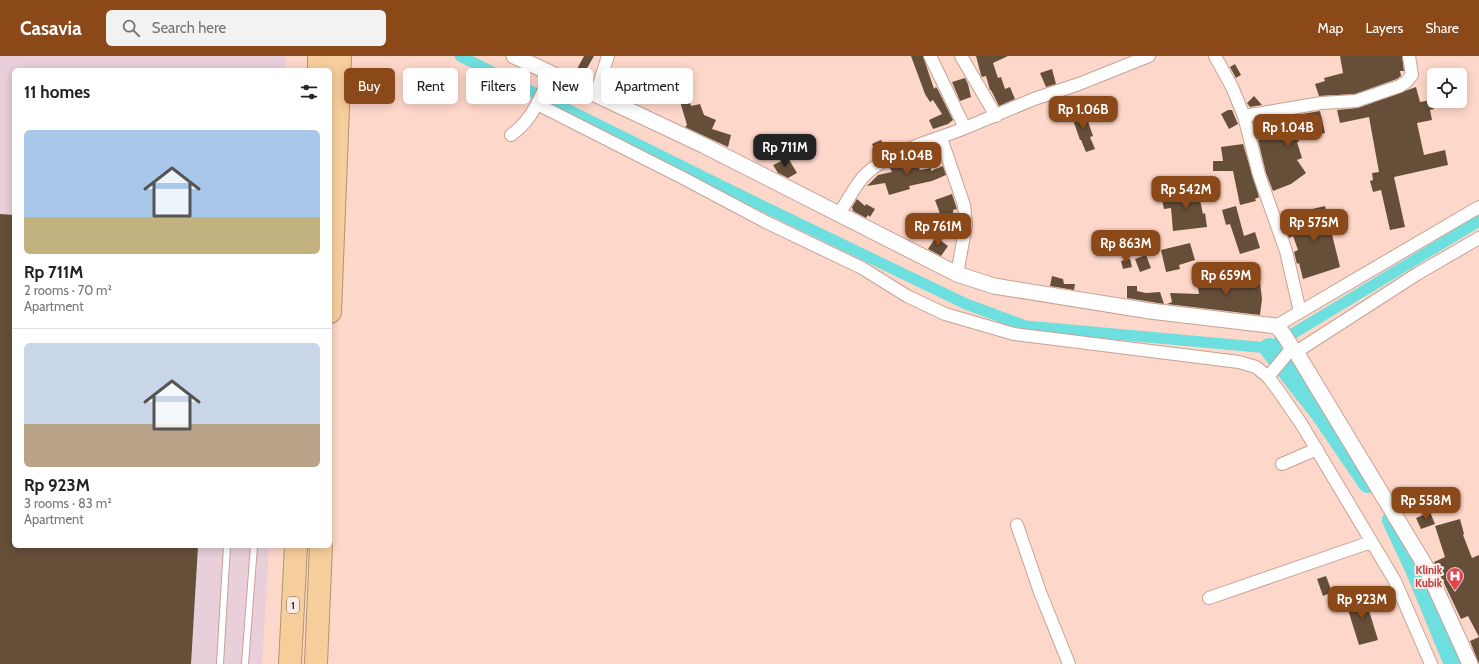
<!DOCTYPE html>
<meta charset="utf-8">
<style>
:root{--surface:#fff;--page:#f2f2f2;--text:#222;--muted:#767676;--line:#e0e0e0;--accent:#8b4819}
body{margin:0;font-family:Cabin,sans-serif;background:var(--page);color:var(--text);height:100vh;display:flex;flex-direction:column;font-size:15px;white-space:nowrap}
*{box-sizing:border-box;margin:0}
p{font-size:13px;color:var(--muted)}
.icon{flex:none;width:22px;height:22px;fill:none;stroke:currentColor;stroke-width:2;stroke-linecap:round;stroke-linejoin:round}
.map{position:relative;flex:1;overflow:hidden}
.details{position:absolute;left:12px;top:12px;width:320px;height:480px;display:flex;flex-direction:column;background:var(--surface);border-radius:6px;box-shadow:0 2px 10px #0003}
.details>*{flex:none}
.banner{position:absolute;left:344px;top:12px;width:380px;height:36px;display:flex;gap:8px}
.fabs{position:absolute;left:1427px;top:12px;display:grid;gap:8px}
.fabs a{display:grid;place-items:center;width:40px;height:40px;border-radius:6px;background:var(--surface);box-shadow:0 2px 10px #0003;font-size:20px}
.price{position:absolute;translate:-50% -34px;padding:0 9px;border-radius:8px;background:var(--accent);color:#fff;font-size:13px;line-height:26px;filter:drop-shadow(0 1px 2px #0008)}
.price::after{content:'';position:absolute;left:50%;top:24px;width:12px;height:9px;margin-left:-6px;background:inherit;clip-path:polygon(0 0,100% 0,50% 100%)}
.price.selected{background:#222;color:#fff}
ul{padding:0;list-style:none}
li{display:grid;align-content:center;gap:8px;height:212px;padding:0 12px}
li+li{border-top:1px solid var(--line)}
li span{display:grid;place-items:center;height:124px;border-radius:6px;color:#555}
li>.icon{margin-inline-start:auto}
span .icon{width:72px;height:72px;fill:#fffc;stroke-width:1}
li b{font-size:17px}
h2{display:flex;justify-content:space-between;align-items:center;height:48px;padding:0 12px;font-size:17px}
.pill{padding:0 14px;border-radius:6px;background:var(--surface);box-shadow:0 2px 10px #0003;font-size:14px;line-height:36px}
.pill.selected{background:var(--accent);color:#fff}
header{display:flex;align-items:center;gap:24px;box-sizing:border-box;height:56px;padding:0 20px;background:var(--accent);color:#fff}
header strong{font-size:19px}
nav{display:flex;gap:22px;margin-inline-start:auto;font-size:14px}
.search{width:280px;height:36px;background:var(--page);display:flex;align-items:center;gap:10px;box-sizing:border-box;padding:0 14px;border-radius:6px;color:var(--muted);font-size:15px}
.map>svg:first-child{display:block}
.industrial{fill:#e8cfd9}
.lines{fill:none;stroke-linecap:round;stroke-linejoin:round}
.canal{stroke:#6edfdf;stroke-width:11}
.river{stroke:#6edfdf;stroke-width:20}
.building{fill:#664f39}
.service-casing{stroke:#c6a295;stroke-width:8}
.minor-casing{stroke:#c6a295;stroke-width:14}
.tertiary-casing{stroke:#c6a295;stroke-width:17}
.motorway-casing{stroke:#b19371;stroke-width:24}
.service{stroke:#fff;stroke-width:6}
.minor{stroke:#fff;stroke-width:12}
.tertiary{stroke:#fff;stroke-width:15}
.motorway{stroke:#f6ce9c;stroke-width:22}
.labels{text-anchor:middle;stroke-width:4;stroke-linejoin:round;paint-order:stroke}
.shield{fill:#f9eae4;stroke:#6e605b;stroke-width:1}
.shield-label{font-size:10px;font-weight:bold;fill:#322520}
.health-label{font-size:11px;font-weight:bold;fill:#be3a42;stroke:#f9eae4;text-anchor:end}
</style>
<header>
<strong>Casavia</strong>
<div class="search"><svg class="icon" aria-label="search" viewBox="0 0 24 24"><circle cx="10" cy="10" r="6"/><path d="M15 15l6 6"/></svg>Search here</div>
<nav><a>Map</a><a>Layers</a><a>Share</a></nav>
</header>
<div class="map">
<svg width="1479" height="608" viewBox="0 0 1479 608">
<rect width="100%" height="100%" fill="#fdd7c9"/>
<path class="industrial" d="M0,0H286V14H14V490H269L262,608H0Z"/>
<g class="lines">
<path class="canal" d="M460,0L771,154L966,248L1026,270L1269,292L1479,165"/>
<path class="river" d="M1269,292L1321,358L1368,427
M1392,464L1415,513L1454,608"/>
</g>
<path class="building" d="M584,0H594L582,21L575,17Z
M911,0H923L934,33L936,31L938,34L953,64L948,68L933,73L929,64L942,58L933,44L930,46L925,38Z
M976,0H1008L993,7L998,22L1001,21L1005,33L1010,31L1015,43L999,50L991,34H990L986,20L982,21L981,19Z
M1340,0H1402L1404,15H1400L1401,20L1397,23L1355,38L1319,40L1315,28L1325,25L1324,22L1343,17Z
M1235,8L1241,19L1236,22L1230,11Z
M1052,13L1056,28L1046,31L1040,17Z
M965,22L968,28L971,41L960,45L952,26Z
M1416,31L1420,46L1431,44L1434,53L1430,54L1432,64L1417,67L1424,99L1445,94L1448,109L1394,121L1405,171L1390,174L1381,134L1373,136L1370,125L1373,124L1372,117L1379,116L1369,61L1340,67L1337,54L1358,52Z
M688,40L691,50L700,48L704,59L716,64L712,73L731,79L728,91L685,71L687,69L679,42Z
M1254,40L1262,49L1250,51L1247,47Z
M1084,54L1093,80L1090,81L1095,93L1086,96L1081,84H1080L1071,58Z
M1228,54H1232L1238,68L1229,73L1221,58Z
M1320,55L1325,77L1298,83L1299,86H1297L1302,102L1297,104L1306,117L1291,128L1273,135L1266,117L1258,84L1297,72L1256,69L1279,62Z
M881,84L885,92L876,96L872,88Z
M1243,88L1259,141L1255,143L1256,145L1240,149L1233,115H1213V105H1223L1221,91Z
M913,99L920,114L931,112V115L943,110L946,119L932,125L909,130L910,133L889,139L885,127L867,130L878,119L892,116L889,110Z
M788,102L797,117L788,122L778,117L773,109Z
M1197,130L1203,158L1205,157L1207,171L1173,175L1171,152L1164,153L1162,144L1182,140L1181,131Z
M952,138L957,153L953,154L954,177L939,178V166H943L935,144Z
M857,143L865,150L866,148L875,153L870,161L868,159L866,162L853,155L852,151Z
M1236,150L1244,180L1255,176L1260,192L1240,198L1230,168L1226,169L1222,154Z
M1325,150L1340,211L1303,223L1299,207L1297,208L1294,196L1298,194L1293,180L1289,182L1284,167L1310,160L1308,154Z
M0,158L14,159V490H198L191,608H0Z
M936,181L948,190L941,200L928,193Z
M1190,187L1195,204L1179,209L1180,213L1166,216L1161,194Z
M1146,199L1151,212L1140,216L1135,203Z
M1130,203L1132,211L1123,213L1121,205Z
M1259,217L1262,243L1260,259L1167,248L1172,246L1170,237L1199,238L1198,231L1224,229L1223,221Z
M1052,220L1063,223L1064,228H1075L1074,234L1050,230Z
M1127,230H1137V235L1146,237L1160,236L1164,248L1127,242Z
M1430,456L1435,468L1421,473L1416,462Z
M1460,463L1464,478L1463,479L1472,502L1479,499V608L1470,585L1479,581L1468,560L1461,563L1434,506L1445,501L1435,470Z
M1326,520L1332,536L1323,540L1317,523Z
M1364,538L1378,584L1359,589L1345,544Z"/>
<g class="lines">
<g class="service-casing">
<path id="service" d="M220,608L227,490
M245,608L254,490"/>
</g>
<g class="minor-casing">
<path id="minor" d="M961,0L996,60
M1215,0L1232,31L1244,60L1259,119L1286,195L1300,256
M596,38L608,0
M537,48L683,122L766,166L862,212L907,240L945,258L1014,278L1239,306L1256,311L1268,321L1278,334L1302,369L1395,525L1431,608
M1244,60L1321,47L1356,45L1400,30L1406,26L1412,19L1409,0
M965,72L1034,43L1079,28L1149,0
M511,79C534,63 539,41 552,18
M941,82L964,149L966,169L957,218
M839,158C846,147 856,128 865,119C889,95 933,85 965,72L930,0
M1276,270L1479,151
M1296,296L1417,218L1479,182
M1268,321L1292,292
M1282,408L1317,393
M1017,469L1040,536L1069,608
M1209,542L1371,486"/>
</g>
<g class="tertiary-casing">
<path id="tertiary" d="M514,0L703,89L957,218L994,230L1150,255L1276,270C1285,277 1288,288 1296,296L1426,511L1470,608"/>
</g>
<g class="motorway-casing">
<path id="motorway" d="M319,14V0
M330,256L340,0
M290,608L296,490
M316,608L321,490"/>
</g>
<use href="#service" class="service"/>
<use href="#minor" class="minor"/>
<use href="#tertiary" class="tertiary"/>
<use href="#motorway" class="motorway"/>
</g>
<defs>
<g id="hospital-pin" transform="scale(0.9)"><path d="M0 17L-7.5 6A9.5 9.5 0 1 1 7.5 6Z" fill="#e0444e" stroke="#f9eae4"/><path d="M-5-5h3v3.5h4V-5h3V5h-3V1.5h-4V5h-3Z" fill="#fff"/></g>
</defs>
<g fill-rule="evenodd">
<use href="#hospital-pin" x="1455" y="520"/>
</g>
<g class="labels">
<rect class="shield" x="287" y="541" width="12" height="16" rx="3"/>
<g class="shield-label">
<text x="293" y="553">1</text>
</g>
<g class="health-label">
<text x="1442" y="518">Klinik<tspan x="1442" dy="13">Kubik</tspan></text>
</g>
</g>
</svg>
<div class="fabs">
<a><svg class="icon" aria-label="locate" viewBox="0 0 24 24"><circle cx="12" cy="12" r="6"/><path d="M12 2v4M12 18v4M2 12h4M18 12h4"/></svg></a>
</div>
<b class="price" style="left:1083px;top:74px">Rp 1.06B</b>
<b class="price" style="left:1288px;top:92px">Rp 1.04B</b>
<b class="price selected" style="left:785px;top:112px">Rp 711M</b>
<b class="price" style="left:907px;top:120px">Rp 1.04B</b>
<b class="price" style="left:1186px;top:154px">Rp 542M</b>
<b class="price" style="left:1314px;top:187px">Rp 575M</b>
<b class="price" style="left:938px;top:191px">Rp 761M</b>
<b class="price" style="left:1126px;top:208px">Rp 863M</b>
<b class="price" style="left:1226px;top:240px">Rp 659M</b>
<b class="price" style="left:1426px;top:465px">Rp 558M</b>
<b class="price" style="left:1362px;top:564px">Rp 923M</b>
<div class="banner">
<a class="pill selected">Buy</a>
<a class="pill">Rent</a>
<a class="pill">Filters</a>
<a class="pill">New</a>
<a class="pill">Apartment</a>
</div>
<section class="details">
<h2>11 homes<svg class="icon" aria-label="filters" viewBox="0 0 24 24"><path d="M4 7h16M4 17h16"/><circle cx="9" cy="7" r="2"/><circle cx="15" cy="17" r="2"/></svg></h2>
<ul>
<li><span style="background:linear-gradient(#a9c7e8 70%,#c2b280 0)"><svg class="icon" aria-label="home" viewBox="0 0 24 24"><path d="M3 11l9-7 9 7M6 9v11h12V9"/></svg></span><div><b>Rp 711M</b><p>2 rooms · 70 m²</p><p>Apartment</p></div></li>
<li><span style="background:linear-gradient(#c9d6e8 65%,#b9a48a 0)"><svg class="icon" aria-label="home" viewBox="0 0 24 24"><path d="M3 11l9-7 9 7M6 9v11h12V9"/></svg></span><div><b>Rp 923M</b><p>3 rooms · 83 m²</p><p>Apartment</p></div></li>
</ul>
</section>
</div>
